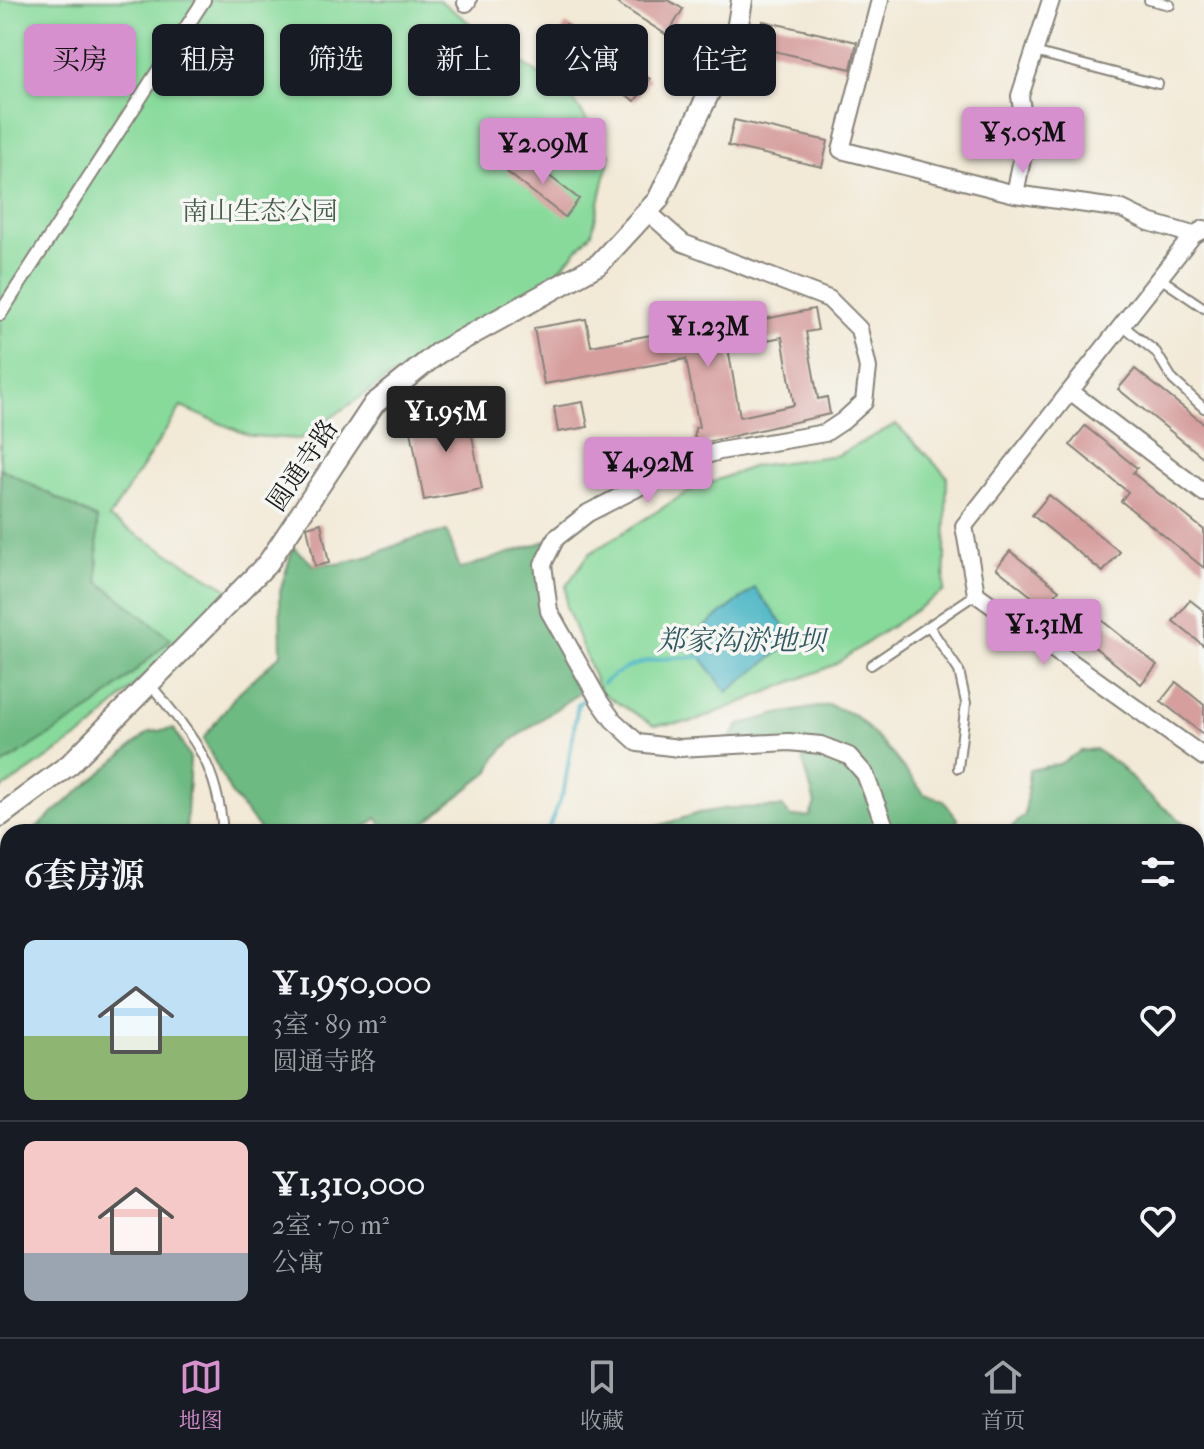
<!DOCTYPE html>
<html lang="zh">
<meta charset="utf-8">
<style>
:root{--surface:#171b24;--page:#242831;--text:#f1f3f6;--muted:#9ea1a6;--line:#363941;--accent:#d690ce}
body{margin:0;font-family:"IM FELL French Canon","Noto Serif SC",serif;background:var(--page);color:var(--text);height:100vh;display:flex;flex-direction:column;font-size:30px;white-space:nowrap}
*{box-sizing:border-box;margin:0}
p{font-size:26px;color:var(--muted)}
.icon{flex:none;width:44px;height:44px;fill:none;stroke:currentColor;stroke-width:2;stroke-linecap:round;stroke-linejoin:round}
.map{position:relative;flex:1;overflow:hidden}
.panel{position:absolute;left:0px;top:824px;width:1204px;height:514px;display:flex;flex-direction:column;background:var(--surface);border-radius:24px 24px 0 0;box-shadow:0 2px 6px #0004}
.panel>*{flex:none}
.top-card{position:absolute;left:24px;top:24px;width:800px;height:72px;display:flex;gap:16px}
.price{position:absolute;translate:-50% -68px;padding:0 18px;border-radius:8px;background:var(--accent);color:#111;font-size:26px;line-height:52px;filter:drop-shadow(0 2px 4px #0008)}
.price::after{content:'';position:absolute;left:50%;top:48px;width:24px;height:18px;margin-left:-12px;background:inherit;clip-path:polygon(0 0,100% 0,50% 100%)}
.price.current{background:#222;color:#fff}
ul{padding:0;list-style:none}
li{display:flex;align-items:center;gap:24px;height:200px;padding:0 24px}
li+li{border-top:2px solid var(--line)}
li span{display:grid;place-items:center;flex:none;width:224px;height:160px;border-radius:12px;color:#555}
li>.icon{margin-inline-start:auto}
span .icon{width:96px;height:96px;fill:#fffc;stroke-width:1}
li b{font-size:34px}
h2{display:flex;justify-content:space-between;align-items:center;height:96px;padding:0 24px;font-size:34px}
.chip{padding:0 28px;border-radius:12px;background:var(--surface);box-shadow:0 2px 6px #0004;font-size:28px;line-height:72px}
.chip.current{background:var(--accent);color:#111}
.dock{display:flex;justify-content:space-around;align-items:center;height:112px;border-top:2px solid var(--line);background:var(--surface);font-size:22px;color:var(--muted)}
.dock a{display:grid;justify-items:center;gap:4px}
.dock .current{color:var(--accent)}
.map>svg:first-child{display:block}
.green{fill:#88da9b;stroke:#527b5c;stroke-width:2}
.forest{fill:#6eba83;stroke:#456b50;stroke-width:2}
.water{fill:#49b5c5;stroke:#326870;stroke-width:2}
.lines{fill:none;stroke-linecap:round;stroke-linejoin:round}
.stream{stroke:#49b5c5;stroke-width:4}
.building{fill:#d69f9e;fill-rule:evenodd}
.service-casing{stroke:#878279;stroke-width:12}
.pedestrian-casing{stroke:#878279;stroke-width:16}
.minor-casing{stroke:#878279;stroke-width:20}
.tertiary-casing{stroke:#878279;stroke-width:24}
.service{stroke:#fff;stroke-width:8}
.pedestrian{stroke:#fff;stroke-width:12}
.minor{stroke:#fff;stroke-width:16}
.tertiary{stroke:#fff;stroke-width:20}
.labels{text-anchor:middle;stroke-width:7;stroke-linejoin:round;paint-order:stroke}
.park-label{font-size:26px;fill:#425e48;stroke:#f6f6f2}
.street-label{font-size:26px;fill:#1c1c1c;stroke:#f6f6f2}
.water-label{font-size:28px;font-style:italic;fill:#2e5960;stroke:#f6f6f2}
</style>
<div class="map">
<svg width="1204" height="1337" viewBox="0 0 1204 1337">
<rect width="100%" height="100%" fill="#f6f6f2"/>
<filter id="ink" filterUnits="userSpaceOnUse"><feTurbulence type="fractalNoise" baseFrequency=".0125" numOctaves="2"/><feDisplacementMap in="SourceGraphic" scale="16" xChannelSelector="R" yChannelSelector="G"/><feConvolveMatrix kernelMatrix="1 2 1 2 8 2 1 2 1" color-interpolation-filters="sRGB"/></filter>
<filter id="wash" filterUnits="userSpaceOnUse"><feTurbulence type="fractalNoise" baseFrequency=".006" numOctaves="4" result="noise"/><feDisplacementMap in="SourceGraphic" scale="32" xChannelSelector="R" yChannelSelector="G"/><feGaussianBlur stdDeviation="1.8" result="paint"/><feColorMatrix in="noise" values="0 0 0 0 0 0 0 0 0 0 0 0 0 0 0 0 0 1.4 0 .05"/><feComposite in="paint" operator="in"/></filter>
<g filter="url(#wash)">
<rect width="100%" height="100%" fill="#f2e9d6"/>
<path class="green" d="M0,0H439L574,101L610,155L592,233L544,287L388,378L300,439L251,436L181,407L109,518L230,590L92,728L0,790Z
M896,424L947,476L944,591L834,665L693,722L654,725L600,692L566,606V586L589,554L691,490L754,466L838,455Z"/>
<path class="forest" d="M0,468L97,519L98,581L171,639L96,706L0,766Z
M447,531L460,569L556,538L543,564L549,611L590,685L511,741L496,757L490,771L413,832H387L377,818L360,832H262L232,795L203,739L236,695L281,654L280,592L293,547L315,566L329,563L338,564L370,556L409,540Z
M829,705L855,715L889,750L924,794L943,800L958,820L950,832H887L865,774L821,745L726,744L739,725L778,714Z
M174,729L190,758L186,832H31L149,732Z
M1095,749L1119,765L1144,792L1195,832H1006L1025,815L1029,770L1059,764L1081,751Z
M829,756C864,769 870,800 884,832H639L699,813L729,808L783,807L791,817L810,816L815,804L802,757Z
M1196,833L1204,841V1064L1196,1056Z"/>
<path class="water" d="M755,588L795,640L727,692L687,640Z"/>
<g class="lines">
<path class="stream" d="M603,683C635,657 661,659 700,657
M547,832L564,790L578,704L584,699
M18,1337L33,1330"/>
</g>
<g id="blocks">
<path class="building" d="M612,0H668L683,9L667,35Z
M763,21L857,42L851,69L757,47Z
M566,24L650,79L635,101L552,46Z
M734,120L828,141L822,167L728,146Z
M521,154L579,199L565,217L507,172Z
M814,309L818,330L806,332L818,399L827,397L830,414L694,445L695,428L699,427L686,359L544,384L534,328L586,319L591,346L700,326L701,332ZM782,337L794,405L740,417L728,348Z
M1135,369L1204,424V458L1118,389Z
M583,402L588,427L558,432L554,407Z
M467,409L482,489L424,500L409,420Z
M1085,426L1137,468L1133,473L1204,530V568L1121,501L1128,492L1070,445Z
M1049,495L1120,552L1103,572L1032,515Z
M321,523L329,563L315,566L307,527Z
M1010,551L1059,590L1045,607L996,568Z
M1190,600L1204,611V646L1173,621Z
M1079,602L1157,665L1141,684L1063,622Z
M1176,682L1204,705V735L1161,701Z"/>
</g>
</g>
<g filter="url(#ink)">
<use href="#blocks" fill-opacity="0" stroke="#878279" stroke-width="2"/>
<g class="lines">
<g class="service-casing">
<path id="service" d="M1149,0L1170,5
M1034,52L1158,84
M1160,278L1204,308
M1122,325L1156,352L1173,380L1204,408
M929,626L959,671L966,703L958,768
M871,665L976,594
M150,684C193,737 217,762 223,832"/>
</g>
<g class="pedestrian-casing">
<path id="pedestrian" d="M0,314L204,0"/>
</g>
<g class="minor-casing">
<path id="minor" d="M880,0L841,150L1015,194L1122,209L1149,222L1193,235
M466,3L468,0
M1015,194L1026,139L1020,96L1051,0
M648,212L683,243L829,299L859,329L868,368L864,402L843,421L825,433L720,451L676,464L637,488L588,513L556,538L543,564L549,611L600,702L613,720L638,743L679,748L789,742L821,745L849,756L865,774L887,832
M1204,229L1193,235L964,526L976,594L1204,757
M1070,391L1204,493
M1196,1056L1204,1064
M687,1337L695,1330"/>
</g>
<g class="tertiary-casing">
<path id="tertiary" d="M0,816L70,764L268,563L374,404L438,353L599,264L658,200L736,36L742,0"/>
</g>
<use href="#service" class="service"/>
<use href="#pedestrian" class="pedestrian"/>
<use href="#minor" class="minor"/>
<use href="#tertiary" class="tertiary"/>
</g>
</g>
<g class="labels">
<g class="park-label">
<text x="260" y="220">南山生态公园</text>
</g>
<g class="street-label">
<text transform="translate(302 465) rotate(-56)" y="9">圆通寺路</text>
</g>
<g class="water-label">
<text x="741" y="650">郑家沟淤地坝</text>
</g>
</g>
</svg>
<b class="price" style="left:1023px;top:175px">¥5.05M</b>
<b class="price" style="left:543px;top:186px">¥2.09M</b>
<b class="price" style="left:708px;top:369px">¥1.23M</b>
<b class="price current" style="left:446px;top:454px">¥1.95M</b>
<b class="price" style="left:648px;top:505px">¥4.92M</b>
<b class="price" style="left:1044px;top:667px">¥1.31M</b>
<div class="top-card">
<a class="chip current">买房</a>
<a class="chip">租房</a>
<a class="chip">筛选</a>
<a class="chip">新上</a>
<a class="chip">公寓</a>
<a class="chip">住宅</a>
</div>
<section class="panel">
<h2>6套房源<svg class="icon" aria-label="filters" viewBox="0 0 24 24"><path d="M4 7h16M4 17h16"/><circle cx="9" cy="7" r="2"/><circle cx="15" cy="17" r="2"/></svg></h2>
<ul>
<li><span style="background:linear-gradient(#bfe0f5 60%,#8fb573 0)"><svg class="icon" aria-label="home" viewBox="0 0 24 24"><path d="M3 11l9-7 9 7M6 9v11h12V9"/></svg></span><div><b>¥1,950,000</b><p>3室 · 89 m²</p><p>圆通寺路</p></div><svg class="icon" aria-label="heart" viewBox="0 0 24 24"><path d="M12 20l-8-8c-3-5 5-10 8-4 3-6 11-1 8 4z"/></svg></li>
<li><span style="background:linear-gradient(#f6c9c9 70%,#9aa5b1 0)"><svg class="icon" aria-label="home" viewBox="0 0 24 24"><path d="M3 11l9-7 9 7M6 9v11h12V9"/></svg></span><div><b>¥1,310,000</b><p>2室 · 70 m²</p><p>公寓</p></div><svg class="icon" aria-label="heart" viewBox="0 0 24 24"><path d="M12 20l-8-8c-3-5 5-10 8-4 3-6 11-1 8 4z"/></svg></li>
</ul>
</section>
</div>
<nav class="dock">
<a class="current"><svg class="icon" aria-label="map" viewBox="0 0 24 24"><path d="M3 6l6-2 6 2 6-2v14l-6 2-6-2-6 2zM9 4v14M15 6v14"/></svg>地图</a>
<a><svg class="icon" aria-label="saved" viewBox="0 0 24 24"><path d="M7 4h10v16l-5-4-5 4z"/></svg>收藏</a>
<a><svg class="icon" aria-label="home" viewBox="0 0 24 24"><path d="M3 11l9-7 9 7M6 9v11h12V9"/></svg>首页</a>
</nav>
